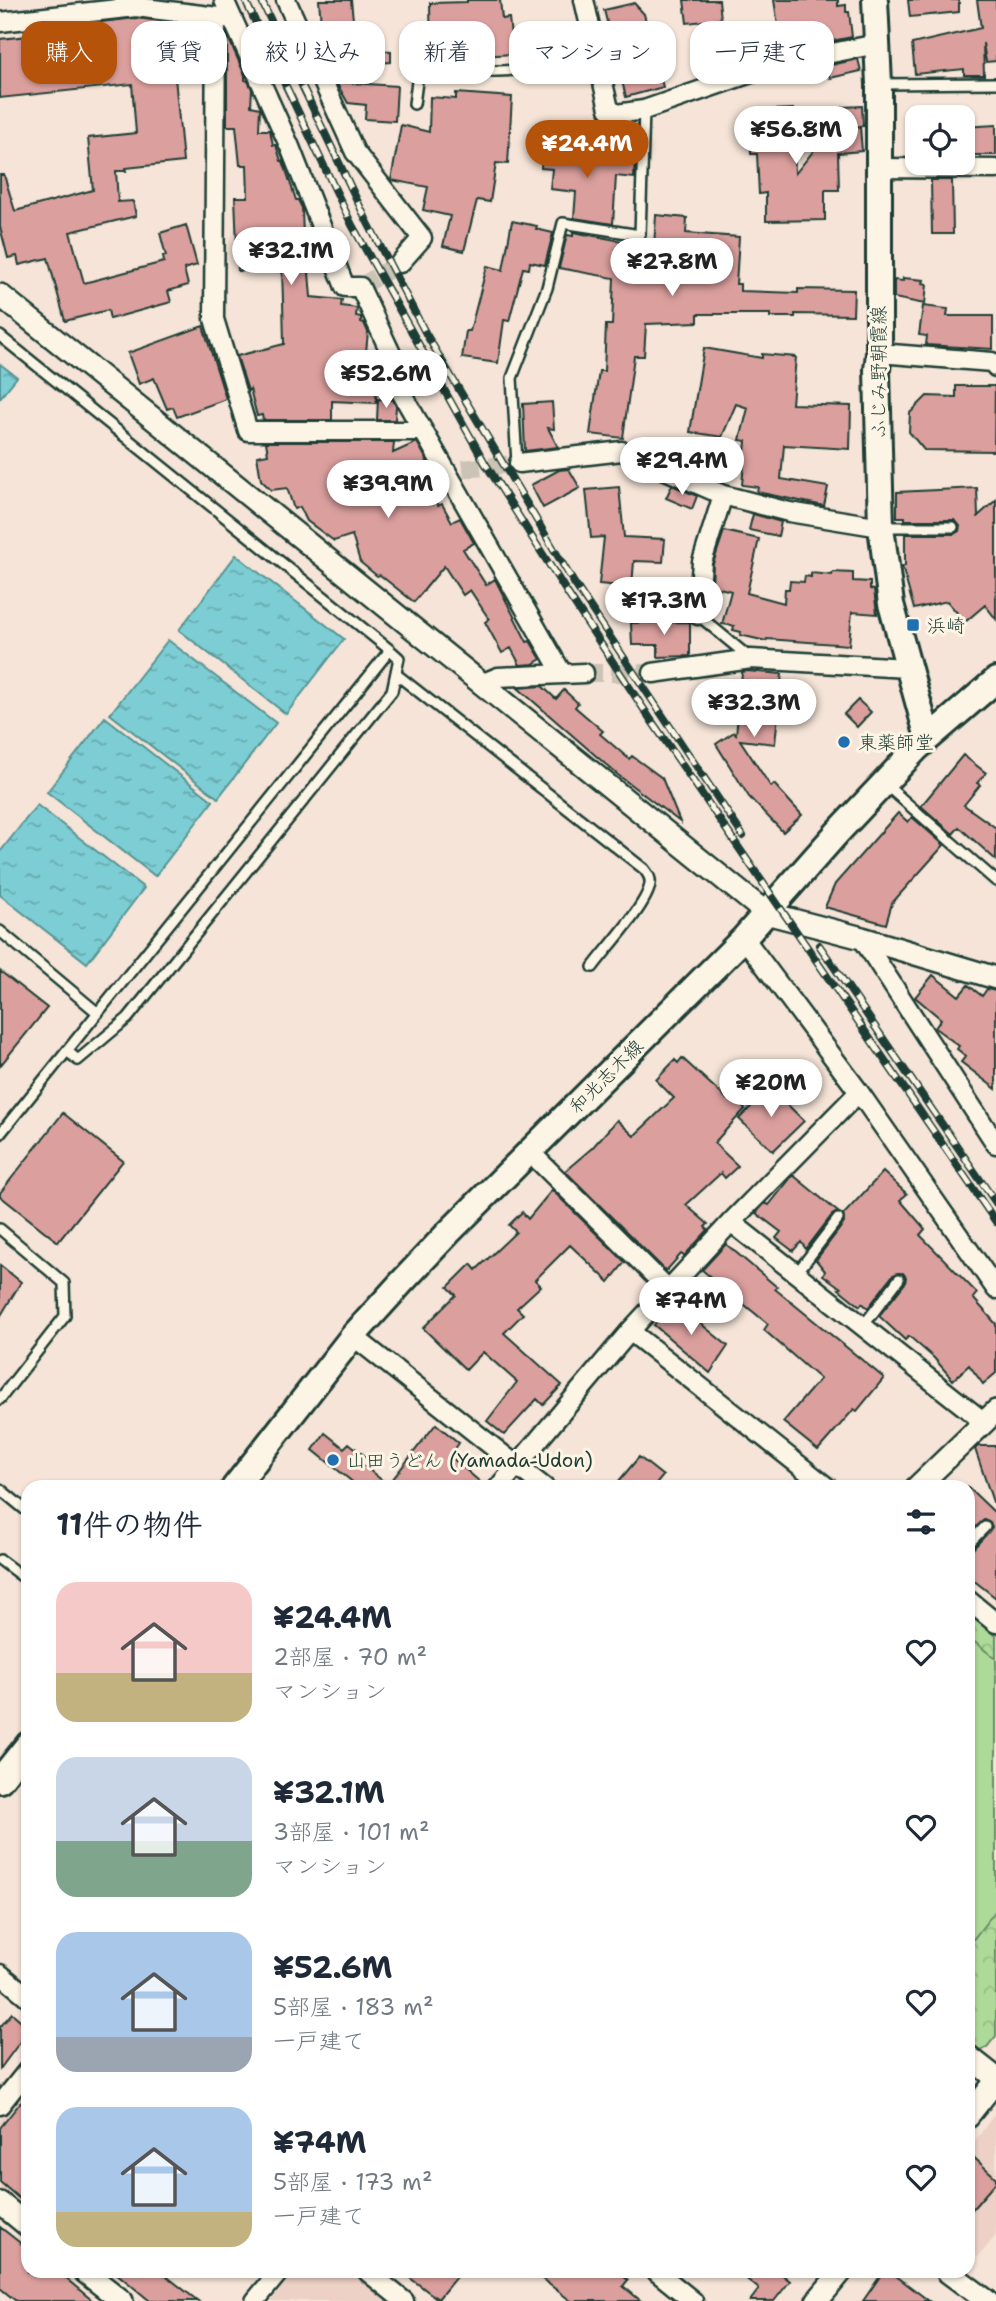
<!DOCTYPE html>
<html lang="ja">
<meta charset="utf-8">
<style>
:root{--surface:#fff;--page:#f2f2f3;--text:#1f2937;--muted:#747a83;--accent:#b45309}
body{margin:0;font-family:"Shantell Sans","Klee One",sans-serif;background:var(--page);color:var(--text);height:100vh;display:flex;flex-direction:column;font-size:26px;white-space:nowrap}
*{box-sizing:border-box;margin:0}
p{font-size:23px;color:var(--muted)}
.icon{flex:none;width:38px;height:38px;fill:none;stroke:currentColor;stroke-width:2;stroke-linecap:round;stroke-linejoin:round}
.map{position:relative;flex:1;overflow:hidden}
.drawer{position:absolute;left:21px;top:1480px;width:954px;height:798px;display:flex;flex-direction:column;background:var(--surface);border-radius:21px;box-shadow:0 2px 5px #0004}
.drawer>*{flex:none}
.guide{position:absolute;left:21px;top:21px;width:956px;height:63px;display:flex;gap:14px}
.controls{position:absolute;left:905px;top:105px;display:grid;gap:14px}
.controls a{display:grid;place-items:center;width:70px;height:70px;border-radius:14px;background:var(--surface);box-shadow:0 2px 5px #0004;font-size:35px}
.price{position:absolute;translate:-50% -60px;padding:0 16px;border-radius:24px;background:#fff;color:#222;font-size:23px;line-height:46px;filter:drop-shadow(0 2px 4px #0008)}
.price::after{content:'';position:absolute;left:50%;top:42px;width:21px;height:16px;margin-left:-10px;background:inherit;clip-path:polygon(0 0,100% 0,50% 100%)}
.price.on{background:var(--accent);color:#fff}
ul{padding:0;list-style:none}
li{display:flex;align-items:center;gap:21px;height:175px;padding:0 35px}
li span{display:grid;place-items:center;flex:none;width:196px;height:140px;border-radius:21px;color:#555}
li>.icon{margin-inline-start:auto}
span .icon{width:84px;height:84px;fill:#fffc;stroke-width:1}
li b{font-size:30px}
h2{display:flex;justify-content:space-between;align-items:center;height:84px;padding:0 35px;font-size:30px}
.pill{padding:0 24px;border-radius:21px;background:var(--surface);box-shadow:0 2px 5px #0004;font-size:24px;line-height:63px}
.pill.on{background:var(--accent);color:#fff}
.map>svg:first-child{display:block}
.built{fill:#edd0c6}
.park{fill:url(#park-crowns);stroke:#668c66;stroke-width:2}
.pitch{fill:#adda98;stroke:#668c66;stroke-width:2}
.water{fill:url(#water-ripples);stroke:#579494;stroke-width:2}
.building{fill:#dba09e;stroke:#1f3d34;stroke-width:2}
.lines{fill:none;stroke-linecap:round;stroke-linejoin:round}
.minor-tunnel{stroke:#cac3b6;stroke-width:18;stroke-dasharray:18 9;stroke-linecap:butt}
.service-casing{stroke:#1f3d34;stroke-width:14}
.minor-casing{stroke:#1f3d34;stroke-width:23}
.tertiary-casing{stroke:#1f3d34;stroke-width:26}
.secondary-casing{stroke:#1f3d34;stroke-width:30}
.service{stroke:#fcf5e5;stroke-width:9}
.minor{stroke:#fcf5e5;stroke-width:18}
.tertiary{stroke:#fcf5e5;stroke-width:21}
.secondary{stroke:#fcf5e5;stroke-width:24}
.rail-casing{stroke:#1f3d34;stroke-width:8}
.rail{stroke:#fcf5e5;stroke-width:5;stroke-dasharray:16;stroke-linecap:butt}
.poi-dot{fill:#1f6fb2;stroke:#fcf5e5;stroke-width:2.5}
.labels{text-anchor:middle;stroke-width:6;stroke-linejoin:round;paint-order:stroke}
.street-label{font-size:19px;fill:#1f3d34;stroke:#fcf5e5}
.poi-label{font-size:19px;fill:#1f3d34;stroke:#fcf5e5;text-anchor:start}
</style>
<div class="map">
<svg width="996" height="2301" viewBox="0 0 996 2301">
<defs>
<pattern id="park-crowns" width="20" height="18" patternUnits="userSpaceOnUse" patternTransform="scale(1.75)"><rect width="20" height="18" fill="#adda98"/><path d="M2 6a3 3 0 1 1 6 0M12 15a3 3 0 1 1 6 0" fill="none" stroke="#94bc84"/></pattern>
<pattern id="water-ripples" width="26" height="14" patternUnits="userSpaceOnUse" patternTransform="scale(1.75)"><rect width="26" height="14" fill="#7dced4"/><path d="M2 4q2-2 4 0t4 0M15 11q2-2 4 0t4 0" fill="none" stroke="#66a8ad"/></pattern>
</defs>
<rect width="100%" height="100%" fill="#f5e4d7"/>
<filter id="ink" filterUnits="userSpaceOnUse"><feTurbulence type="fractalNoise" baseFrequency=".0143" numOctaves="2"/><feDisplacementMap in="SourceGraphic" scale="14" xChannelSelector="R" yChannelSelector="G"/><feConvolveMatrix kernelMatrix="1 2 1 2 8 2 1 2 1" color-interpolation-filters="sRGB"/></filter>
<g filter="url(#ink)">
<path class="built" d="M28,2084V2213L0,2190V2120Z
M996,2112V2235L978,2257L968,2250V2151Z
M294,2272H354L390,2301H271Z"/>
<path class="park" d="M968,1613L996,1636V2036L987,2047L976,2053L968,2046Z"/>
<path class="pitch" d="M968,1637L996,1659V1910L968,1946Z"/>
<path class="water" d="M0,364L17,377L0,398Z
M236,555L344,639L286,714L179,630Z
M168,640L276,723L218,798L110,714Z
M105,717L213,801L155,876L47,792Z
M37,805L144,888L87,963L0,895V852Z"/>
<path class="building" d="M319,0H351L356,49L391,51V62L329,66L330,60H327L328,34L322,35Z
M467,0H500L502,19L509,18L513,54L431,59L430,3L467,2Z
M684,0H719L721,19L687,23Z
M774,0H838V6L846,5V12H849L852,37L782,51Z
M908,0H959V12L910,17Z
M977,0H996V61L986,62L983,43L984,75H964V69L915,74L912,44L981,28Z
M634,3L644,14L663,87L626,97L604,10Z
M136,18L177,23L174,54L194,55L192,78L175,77L183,162L125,168L126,171H116L118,202L133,201L136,216L70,232L84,283L164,262L163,256H166L160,233L186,225L197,265L184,269L188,285L168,291L171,302L110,319L108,310L65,321L48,258L19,265L17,256L8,258L0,227V175H4L15,211L93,190L88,138L136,133L132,84L0,98V39L48,34V28Z
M227,35L245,75V80L248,81L252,89L251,106L260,108L259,130H270L273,145H276L281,161H283L296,200H298L302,208L303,237L306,236L311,297L342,300L341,306L357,308L356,316L361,317V322L364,323L368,332L366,352L378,353L376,403L332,401V420H263L262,415L257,416L250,389L248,391L237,356L284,344L283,301L282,269L238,271L235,197H248L247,165H240L236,126H227Z
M858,59L861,71L830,78L827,66Z
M336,82L397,86L395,121L365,119L366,105L348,103Z
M456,93L512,97L508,164L496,163L490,202L477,200L464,251L443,246L450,216L423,210L428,187L391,180L401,125L429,132L430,97L456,99Z
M862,106L863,126L844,127L843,107Z
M793,109L795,174L830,130L860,127L862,151L838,153L839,190H825V220L766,221V193L759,194L757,154H751L750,111Z
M996,125V155H962V127Z
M543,145L573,147V153L635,158L634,178L616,176L613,224L574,218L576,192L550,189L552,169L541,168Z
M931,180H952L953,234H932Z
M656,215L687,218L686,233L739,237L736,284H740V291L798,293V289L854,290L853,315L795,314V317H770V314H698V322L646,324L644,356H634L623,438L590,434L599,371H604L606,325H612L614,278L559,268L567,235L573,236V232L654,247Z
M512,221L537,226L536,229L553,233L545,265L530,262L529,269L523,268L509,321L504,320L498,363L462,358L466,331H470L487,266L503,270Z
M903,278L924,280L923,283L927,284L925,304L894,298V280L903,281Z
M923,306L948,309L947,316H993V349L926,345L927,336L919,335Z
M203,326L226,399L177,417L173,407L167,409L154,378L139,384L128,353Z
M704,348L762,358V354L796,357L792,404L851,406L850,449L784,445L781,479L828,487L824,506L757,492L758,487L742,485L746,441L740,440L748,408L736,404L722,437L690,432Z
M956,386H995L994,451L924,450L909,432L910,413L927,396L956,397Z
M378,399L393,400L396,406L395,420H377Z
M552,402L554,429L548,428L558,447L525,451L523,404Z
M266,442H394L393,453L417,442L428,462L419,466L438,506L442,504L452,522L460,518L474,543L463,549L486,585L495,579L527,642L530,641L541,659L533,664L520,665L511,648L502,653L485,622L489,619L470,590L463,595L444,566L414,602L380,575L377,576L360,562L352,535L334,541L307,521L300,507L294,509L287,488L271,490L261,480L257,456L268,454Z
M569,469L580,488L543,508L531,485L559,470Z
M672,485L697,496L692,509L666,498Z
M619,487L624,537L665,539L663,562L634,561L632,587L599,584L604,537L591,538L586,490Z
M977,488L978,516L996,500V619L985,605L965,622L947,601L914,609L902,566H905V534H954L959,531L960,526L954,520H905V517H897V492Z
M753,514L781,522L778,536L749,530Z
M724,531L759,539L747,593L784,603L785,589H789L790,581L804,582L805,576L811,577V573L832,575L833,572L853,573V581L870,582V589L874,590L877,614L852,612L849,645L767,639L766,641L740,635L741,632L733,630L734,626L722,624L731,591L712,586L713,564Z
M690,622V656L658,657V645H632L631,623Z
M747,671L782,674L775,744L740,740L771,787L774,784L802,815L783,832L749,797L716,744L734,732L736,734L739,706L700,703L706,683L741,686L742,672Z
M542,686L556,699L564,690L578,703L575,707L603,731L600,734L629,759L632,756L662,778L680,822L618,775L518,688Z
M858,700L871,712L857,727L844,714Z
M963,755L986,773L977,783L980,785L964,805L996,828V860L959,827L953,834L921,806Z
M898,813L908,822L912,817L944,845L892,903L886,924L825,907L835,884Z
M0,971L47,1008L0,1066Z
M933,975L959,996L968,985L982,996L987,989L996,991V1089L961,1062L966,1056L957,1049L959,1046L935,1028L941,1019L915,997Z
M682,1058L727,1099L731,1095L745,1109L714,1143L738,1166L725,1178L721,1173L686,1205L708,1224L705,1227L708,1230L684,1256L681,1254L666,1271L565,1171L592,1148L617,1120L634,1136L674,1098L656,1080L675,1060L678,1063Z
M770,1087L804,1121L773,1151L739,1119Z
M63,1113L123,1161L58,1242L0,1196V1193Z
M883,1172L907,1194L900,1200L925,1229L920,1235L977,1293L973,1298L996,1324V1373L983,1384L969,1365L953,1380L934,1358L909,1336L905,1340L879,1316L905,1283L906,1277L903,1273L893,1275L868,1308L862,1303L860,1306L839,1289L841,1288L823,1275L825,1271L816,1260L844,1223L843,1215Z
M793,1175L838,1212L832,1215L806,1249L801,1242L793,1251L776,1238L781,1232L756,1213L765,1203L769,1205Z
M552,1190L625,1262L609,1282L570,1245L535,1280L541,1286L517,1308L523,1314L504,1333L562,1385L543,1405L537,1399L504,1435L487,1421L517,1382L483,1352L466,1370L423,1328L456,1295L448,1287L471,1264L476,1270L516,1232L509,1225L522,1212L528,1219Z
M726,1244L777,1287L775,1289L884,1378L857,1411L854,1409L818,1450L783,1422L820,1379L764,1330L768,1324L702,1270Z
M0,1265L21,1282L0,1317Z
M673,1301L728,1346L710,1373L654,1325Z
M436,1424L459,1443L450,1456L487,1488H360L313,1450L325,1433L344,1448L349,1443L365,1456L359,1462L388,1485Z
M978,1446H996V1502H993L975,1449Z
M639,1457L663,1476L653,1488H613Z
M968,1487L996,1514V1598L968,1576V1551L973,1549L992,1528L990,1523L984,1520L968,1534Z
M12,2013L28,2027V2031L0,2069V2027Z
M28,2093V2206L0,2182V2128Z
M968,2152L996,2178V2182L968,2214Z
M0,2227L28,2249V2272H58L93,2301H16L0,2288Z
M115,2272H161L198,2301H150Z
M402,2272H460L438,2299Z
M533,2272H618L628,2280L623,2286L641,2301H571Z
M738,2272H779L790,2281L774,2301H750L759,2289Z
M883,2272H891L929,2301H863Z"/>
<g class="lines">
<path class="minor-tunnel" d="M360,287L400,263
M463,469L514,464
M584,673H653"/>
<g class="service-casing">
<path id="service" d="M881,84L996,83
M414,104L418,74L600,67
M0,336L390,650L0,1134
M517,463L512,378L547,288L563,223L640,235L644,110
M882,527H953
M698,615L750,658
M396,674L644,869C648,874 651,878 650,884C648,904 606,949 593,967
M886,785L996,881
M0,931L98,1013
M67,1051L78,1060L128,1018L392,691L399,658L390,650
M0,1229L64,1283L65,1316L0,1399
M796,1274L838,1219
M863,1326L899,1279
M0,1489L28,1512
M968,1544L985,1527
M0,1560L28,1581"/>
</g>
<g class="minor-casing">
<path id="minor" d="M224,0L290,147L345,287H360L394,360L390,373L562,673
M286,0L355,152L422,238L400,263
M584,0L609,109L617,114L644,110L777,64L877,44
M216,17L214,319L248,431H423
M0,22L136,7L226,18
M879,168L996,169
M879,353L992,362L996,367
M519,463L622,451L723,495L789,512L881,527
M698,615L702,562L723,495
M653,673L751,659L907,668
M481,684L498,677L584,673
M744,938L859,1092L996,1289
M862,938L996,1144
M530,1152L668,1289
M731,1222L984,1422
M630,1331L828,1488
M353,1336L545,1488
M498,1488L630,1331L731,1222L859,1092
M968,1600L996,1623
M0,1974L28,1997
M0,2105L28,2070
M368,2272L404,2301
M657,2272L693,2301
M255,2301L279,2272"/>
</g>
<g class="tertiary-casing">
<path id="tertiary" d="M0,295L766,913L862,938L996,978
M916,1488L996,1411
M968,2056L996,2078
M968,2116L996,2081
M0,2203L28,2226
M85,2272L122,2301
M948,2272L987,2301
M817,2301L841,2272"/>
</g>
<g class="secondary-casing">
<path id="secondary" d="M875,0L879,84V353L877,370L881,527L891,604L928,738
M234,1488L353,1336L401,1283L449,1232L744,938L837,833L916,749L996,680
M0,1780L28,1745"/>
</g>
<use href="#service" class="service"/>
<use href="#minor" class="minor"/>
<use href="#tertiary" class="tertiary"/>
<use href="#secondary" class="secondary"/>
<g class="rail-casing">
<path id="rail" d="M245,0L352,225L485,463L566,591L651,720L996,1222
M261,0L366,219L426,334L574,583L743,836
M819,945L996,1203"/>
</g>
<use href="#rail" class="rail"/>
</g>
</g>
<g class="poi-dot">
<rect x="906" y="618" width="14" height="14" rx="3.5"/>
<circle cx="844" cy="742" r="7"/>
<circle cx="333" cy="1460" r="7"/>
</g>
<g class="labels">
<g class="street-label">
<text transform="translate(878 372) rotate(-90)" y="7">ふじみ野朝霞線</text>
<text transform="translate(606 1076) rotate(-45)" y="7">和光志木線</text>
</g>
<g class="poi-label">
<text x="927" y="632">浜崎</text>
<text x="858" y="749">東薬師堂</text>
<text x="347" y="1467">山田うどん (Yamada-Udon)</text>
</g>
</g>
</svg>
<div class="controls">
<a><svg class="icon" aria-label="locate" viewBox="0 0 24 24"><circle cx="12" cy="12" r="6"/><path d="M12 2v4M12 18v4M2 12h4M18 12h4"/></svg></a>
</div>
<b class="price" style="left:796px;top:166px">¥56.8M</b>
<b class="price on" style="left:587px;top:180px">¥24.4M</b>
<b class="price" style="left:291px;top:287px">¥32.1M</b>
<b class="price" style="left:672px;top:298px">¥27.8M</b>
<b class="price" style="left:386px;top:410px">¥52.6M</b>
<b class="price" style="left:682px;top:497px">¥29.4M</b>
<b class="price" style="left:388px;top:520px">¥39.9M</b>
<b class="price" style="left:664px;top:637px">¥17.3M</b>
<b class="price" style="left:754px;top:739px">¥32.3M</b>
<b class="price" style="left:771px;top:1119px">¥20M</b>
<b class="price" style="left:691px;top:1337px">¥74M</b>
<div class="guide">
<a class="pill on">購入</a>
<a class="pill">賃貸</a>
<a class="pill">絞り込み</a>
<a class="pill">新着</a>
<a class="pill">マンション</a>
<a class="pill">一戸建て</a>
</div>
<section class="drawer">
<h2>11件の物件<svg class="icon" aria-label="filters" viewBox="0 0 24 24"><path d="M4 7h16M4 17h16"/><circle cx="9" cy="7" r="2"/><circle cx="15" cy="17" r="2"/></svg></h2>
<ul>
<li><span style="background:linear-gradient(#f6c9c9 65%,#c2b280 0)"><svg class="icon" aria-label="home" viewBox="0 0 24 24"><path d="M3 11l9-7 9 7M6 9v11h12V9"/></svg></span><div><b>¥24.4M</b><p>2部屋 · 70 m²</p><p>マンション</p></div><svg class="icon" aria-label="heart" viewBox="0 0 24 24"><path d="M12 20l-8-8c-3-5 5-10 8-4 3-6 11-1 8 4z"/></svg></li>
<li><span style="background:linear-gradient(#c9d6e8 60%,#7fa58c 0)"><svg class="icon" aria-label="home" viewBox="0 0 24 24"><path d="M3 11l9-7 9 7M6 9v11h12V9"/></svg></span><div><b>¥32.1M</b><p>3部屋 · 101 m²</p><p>マンション</p></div><svg class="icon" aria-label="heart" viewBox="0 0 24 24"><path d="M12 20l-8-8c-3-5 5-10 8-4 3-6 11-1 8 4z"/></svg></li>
<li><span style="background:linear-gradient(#a9c7e8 75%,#9aa5b1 0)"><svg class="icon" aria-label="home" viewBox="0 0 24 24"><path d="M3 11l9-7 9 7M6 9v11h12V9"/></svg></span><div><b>¥52.6M</b><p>5部屋 · 183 m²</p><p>一戸建て</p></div><svg class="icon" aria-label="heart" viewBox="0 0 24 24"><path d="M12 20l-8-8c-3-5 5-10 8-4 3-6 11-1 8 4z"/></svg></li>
<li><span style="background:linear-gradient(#a9c7e8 75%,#c2b280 0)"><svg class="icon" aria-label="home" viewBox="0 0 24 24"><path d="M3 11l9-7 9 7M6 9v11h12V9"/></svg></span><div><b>¥74M</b><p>5部屋 · 173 m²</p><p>一戸建て</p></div><svg class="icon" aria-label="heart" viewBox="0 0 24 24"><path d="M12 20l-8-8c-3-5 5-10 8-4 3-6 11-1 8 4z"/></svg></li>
</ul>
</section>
</div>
